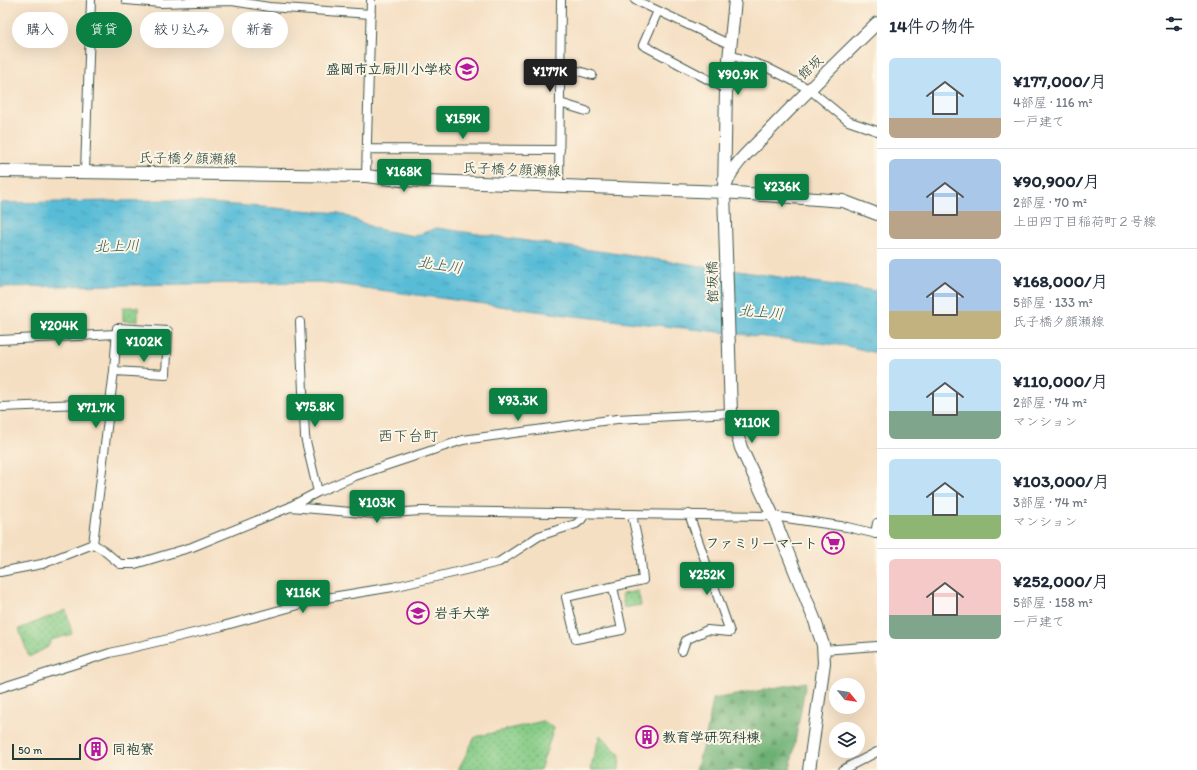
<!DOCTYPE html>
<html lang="ja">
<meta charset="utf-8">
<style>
:root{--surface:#fff;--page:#f2f2f3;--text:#1f2937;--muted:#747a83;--line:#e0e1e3;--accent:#0b8043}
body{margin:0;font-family:Itim,"Klee One",sans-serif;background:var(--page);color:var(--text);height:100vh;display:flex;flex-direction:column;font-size:15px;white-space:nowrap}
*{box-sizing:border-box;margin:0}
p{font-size:13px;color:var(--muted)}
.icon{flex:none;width:22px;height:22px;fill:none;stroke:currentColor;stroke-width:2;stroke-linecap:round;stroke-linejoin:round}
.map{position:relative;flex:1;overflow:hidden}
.side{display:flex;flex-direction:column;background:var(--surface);width:320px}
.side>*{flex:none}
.top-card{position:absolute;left:12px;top:12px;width:380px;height:36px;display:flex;gap:8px}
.needle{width:26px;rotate:120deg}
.buttons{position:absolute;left:829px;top:678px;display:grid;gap:8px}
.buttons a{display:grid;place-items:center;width:36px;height:36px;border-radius:50%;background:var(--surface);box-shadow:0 4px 16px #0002;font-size:20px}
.scale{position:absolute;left:12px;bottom:10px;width:69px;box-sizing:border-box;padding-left:4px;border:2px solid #1f3d34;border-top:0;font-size:11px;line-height:14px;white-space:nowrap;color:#1f3d34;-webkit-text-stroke:3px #fcf5e5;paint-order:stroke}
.price{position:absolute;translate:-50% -34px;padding:0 9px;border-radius:4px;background:var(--accent);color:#fff;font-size:13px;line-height:26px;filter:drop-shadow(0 1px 2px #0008)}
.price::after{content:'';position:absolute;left:50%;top:24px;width:12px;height:9px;margin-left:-6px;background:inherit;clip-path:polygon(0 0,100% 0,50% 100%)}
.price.active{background:#222;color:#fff}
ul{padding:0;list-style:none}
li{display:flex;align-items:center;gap:12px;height:100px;padding:0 12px}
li+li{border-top:1px solid var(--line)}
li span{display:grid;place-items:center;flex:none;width:112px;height:80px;border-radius:6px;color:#555}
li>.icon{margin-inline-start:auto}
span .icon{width:48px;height:48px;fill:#fffc;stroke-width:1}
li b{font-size:17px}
h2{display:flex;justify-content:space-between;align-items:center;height:48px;padding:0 12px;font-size:17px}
.chip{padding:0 14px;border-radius:18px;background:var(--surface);box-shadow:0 4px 16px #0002;font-size:14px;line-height:36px}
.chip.active{background:var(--accent);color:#fff}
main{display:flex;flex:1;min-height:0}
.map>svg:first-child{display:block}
.grass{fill:url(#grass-dots);stroke:#52845d}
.forest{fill:url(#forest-firs);stroke:#467654}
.water{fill:url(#water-ripples);stroke:#3c7c86}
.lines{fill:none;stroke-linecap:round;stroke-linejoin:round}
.street-casing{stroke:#3f5549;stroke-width:10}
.secondary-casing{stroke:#3f5549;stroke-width:14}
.street{stroke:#fff;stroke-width:8}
.secondary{stroke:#fff;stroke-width:12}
.labels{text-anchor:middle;stroke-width:4;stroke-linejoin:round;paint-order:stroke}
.street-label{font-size:14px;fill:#1f3d34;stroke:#fcf5e5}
.poi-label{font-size:14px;font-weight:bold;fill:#1f3d34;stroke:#fcf5e5;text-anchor:start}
.water-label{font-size:15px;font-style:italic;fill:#2d5d5d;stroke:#fcf5e5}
.neighbourhood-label{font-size:15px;fill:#1f3d34;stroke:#fcf5e5}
</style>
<main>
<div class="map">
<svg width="877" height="770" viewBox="0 0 877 770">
<defs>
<pattern id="grass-dots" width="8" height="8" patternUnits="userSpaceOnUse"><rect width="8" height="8" fill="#86cc86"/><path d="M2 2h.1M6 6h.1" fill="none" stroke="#6da76e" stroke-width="1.8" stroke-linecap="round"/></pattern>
<pattern id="forest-firs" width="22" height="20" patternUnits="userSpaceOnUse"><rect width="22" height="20" fill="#6cb073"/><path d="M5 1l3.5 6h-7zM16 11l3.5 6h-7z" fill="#58905f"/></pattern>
<pattern id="water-ripples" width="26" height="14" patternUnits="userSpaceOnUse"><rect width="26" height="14" fill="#58bcd7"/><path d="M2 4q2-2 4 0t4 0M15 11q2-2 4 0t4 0" fill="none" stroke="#489aaf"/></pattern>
</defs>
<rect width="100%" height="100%" fill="#fcf5e5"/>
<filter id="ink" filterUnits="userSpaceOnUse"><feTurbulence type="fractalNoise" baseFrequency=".025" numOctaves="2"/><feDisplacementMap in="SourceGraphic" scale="8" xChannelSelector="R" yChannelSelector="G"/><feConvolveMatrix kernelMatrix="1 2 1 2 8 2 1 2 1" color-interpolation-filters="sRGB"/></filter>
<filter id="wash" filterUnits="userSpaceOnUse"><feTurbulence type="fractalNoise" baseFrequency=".012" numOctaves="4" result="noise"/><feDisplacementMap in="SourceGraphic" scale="16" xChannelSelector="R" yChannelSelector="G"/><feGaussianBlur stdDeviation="0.9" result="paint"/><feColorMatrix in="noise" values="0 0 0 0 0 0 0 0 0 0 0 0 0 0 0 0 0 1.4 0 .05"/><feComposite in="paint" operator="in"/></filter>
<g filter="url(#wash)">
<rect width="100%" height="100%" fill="#f5dfc3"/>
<path class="grass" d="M123,307H138V321H123Z
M638,591L641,605L624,608L622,594Z
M66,610L72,634L51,640L48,647L29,657L19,629Z
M543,721L554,728L540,770H458L475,737Z
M600,735L620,755L619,770H590Z"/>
<path class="forest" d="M806,682L790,770H696L707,731L713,699Z"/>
<path class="water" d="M171,200L339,213L377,229L414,236L437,228L877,291V353L847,346L574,316L320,282L0,287V203Z"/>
</g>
<g filter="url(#ink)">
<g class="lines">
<g class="street-casing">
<path id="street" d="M126,0L161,3L232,1L269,7L371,14
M635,0L731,45
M658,11L643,45L726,89
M730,55L766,67L809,89L848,121L877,131
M561,66L592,75
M560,103L586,111
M367,149L560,150
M85,171L91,0
M366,176L371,0
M559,185L561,0
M0,340L116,334
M110,403L114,371L166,374L168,331L117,328L114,371
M0,407L110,403L93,544
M318,492L355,476L463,440L617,419L731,413
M291,506L318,492L305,437L300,322
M875,534L877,523
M0,572L42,564L93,544L102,549L120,564H135L192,547L290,507L376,514L421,511L773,516L847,527L877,534
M613,587L622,630L576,639L566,597L643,580L640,551L633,520L634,514
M823,650L877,646
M682,651L686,640L707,630L730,632L689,514
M0,688L110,653L223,626L320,599L393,587L499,562L539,536L576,524L581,520L586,513
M842,770L877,752"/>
</g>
<g class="secondary-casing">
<path id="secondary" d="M735,0L726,89L724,192L731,413L741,448L773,516L815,621L823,645L824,663L809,770
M0,171L366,176L400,180L724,192L843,201L877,214
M726,185C732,164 753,148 767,133C803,95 840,59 877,23"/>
</g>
<use href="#street" class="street"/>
<use href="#secondary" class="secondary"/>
</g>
</g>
<defs>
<g id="school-ring" transform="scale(1.15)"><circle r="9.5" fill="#fcf5e5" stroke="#b5179e" stroke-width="1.5"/><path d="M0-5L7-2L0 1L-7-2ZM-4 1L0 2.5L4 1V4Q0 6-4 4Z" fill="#b5179e"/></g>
<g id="supermarket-ring" transform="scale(1.15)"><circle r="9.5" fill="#fcf5e5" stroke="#b5179e" stroke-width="1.5"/><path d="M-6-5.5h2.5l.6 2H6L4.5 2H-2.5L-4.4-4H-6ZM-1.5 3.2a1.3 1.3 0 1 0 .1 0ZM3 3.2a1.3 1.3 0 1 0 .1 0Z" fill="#b5179e"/></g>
<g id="university-ring" transform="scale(1.15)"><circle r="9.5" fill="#fcf5e5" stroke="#b5179e" stroke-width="1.5"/><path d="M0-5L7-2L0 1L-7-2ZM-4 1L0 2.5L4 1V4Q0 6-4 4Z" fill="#b5179e"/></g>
<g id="building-ring" transform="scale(1.15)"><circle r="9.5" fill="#fcf5e5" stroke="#b5179e" stroke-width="1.5"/><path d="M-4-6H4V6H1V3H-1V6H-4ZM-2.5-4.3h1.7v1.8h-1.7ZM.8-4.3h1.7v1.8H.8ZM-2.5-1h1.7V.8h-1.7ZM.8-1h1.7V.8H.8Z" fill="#b5179e"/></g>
</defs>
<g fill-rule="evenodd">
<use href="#school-ring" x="467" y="69"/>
<use href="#supermarket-ring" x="833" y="543"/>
<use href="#university-ring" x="418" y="613"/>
<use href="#building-ring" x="647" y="737"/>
<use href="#building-ring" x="96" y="749"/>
</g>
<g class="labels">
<g class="street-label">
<text transform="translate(810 67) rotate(-43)" y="5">館坂</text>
<text transform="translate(188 158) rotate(1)" y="5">氏子橋夕顔瀬線</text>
<text transform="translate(512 169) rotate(2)" y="5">氏子橋夕顔瀬線</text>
<text transform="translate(712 282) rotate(-92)" y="5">館坂橋</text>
</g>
<g class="poi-label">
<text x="452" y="74" text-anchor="end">盛岡市立厨川小学校</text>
<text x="818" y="548" text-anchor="end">ファミリーマート</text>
<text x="434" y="618">岩手大学</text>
<text x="662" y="742">教育学研究科棟</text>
<text x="112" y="754">同袍寮</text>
</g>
<g class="water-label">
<text transform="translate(117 246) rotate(-1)" y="5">北上川</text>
<text transform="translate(440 265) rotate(9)" y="5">北上川</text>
<text transform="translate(761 312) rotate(5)" y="5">北上川</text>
</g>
<g class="neighbourhood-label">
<text x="408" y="441">西下台町</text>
</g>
</g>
</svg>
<div class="buttons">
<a><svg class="needle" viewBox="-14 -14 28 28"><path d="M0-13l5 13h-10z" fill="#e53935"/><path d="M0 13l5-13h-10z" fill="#747a83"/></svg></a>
<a><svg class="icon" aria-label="layers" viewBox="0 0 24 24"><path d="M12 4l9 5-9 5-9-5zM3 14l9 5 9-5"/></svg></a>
</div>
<div class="scale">50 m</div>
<b class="price active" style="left:550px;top:93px">¥177K</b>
<b class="price" style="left:738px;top:96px">¥90.9K</b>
<b class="price" style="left:463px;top:140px">¥159K</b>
<b class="price" style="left:404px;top:193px">¥168K</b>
<b class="price" style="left:782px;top:208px">¥236K</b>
<b class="price" style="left:59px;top:347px">¥204K</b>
<b class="price" style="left:144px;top:363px">¥102K</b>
<b class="price" style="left:518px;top:422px">¥93.3K</b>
<b class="price" style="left:315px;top:428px">¥75.8K</b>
<b class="price" style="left:96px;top:429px">¥71.7K</b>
<b class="price" style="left:752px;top:444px">¥110K</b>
<b class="price" style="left:377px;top:524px">¥103K</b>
<b class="price" style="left:707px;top:596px">¥252K</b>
<b class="price" style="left:303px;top:614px">¥116K</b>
<div class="top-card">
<a class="chip">購入</a>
<a class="chip active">賃貸</a>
<a class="chip">絞り込み</a>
<a class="chip">新着</a>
</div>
</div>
<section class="side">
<h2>14件の物件<svg class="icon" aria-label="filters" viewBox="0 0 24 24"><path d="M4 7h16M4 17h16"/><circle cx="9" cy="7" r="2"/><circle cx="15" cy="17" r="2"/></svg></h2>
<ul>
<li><span style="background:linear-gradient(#bfe0f5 75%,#b9a48a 0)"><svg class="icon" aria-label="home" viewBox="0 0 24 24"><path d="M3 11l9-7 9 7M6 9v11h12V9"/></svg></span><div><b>¥177,000/月</b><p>4部屋 · 116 m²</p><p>一戸建て</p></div></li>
<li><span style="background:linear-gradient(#a9c7e8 65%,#b9a48a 0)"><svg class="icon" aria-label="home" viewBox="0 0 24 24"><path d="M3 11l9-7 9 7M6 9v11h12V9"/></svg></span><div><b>¥90,900/月</b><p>2部屋 · 70 m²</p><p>上田四丁目稲荷町２号線</p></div></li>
<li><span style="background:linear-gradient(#a9c7e8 65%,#c2b280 0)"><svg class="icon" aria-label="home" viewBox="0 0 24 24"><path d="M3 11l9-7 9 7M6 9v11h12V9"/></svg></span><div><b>¥168,000/月</b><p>5部屋 · 133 m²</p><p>氏子橋夕顔瀬線</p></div></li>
<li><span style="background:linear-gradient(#bfe0f5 65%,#7fa58c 0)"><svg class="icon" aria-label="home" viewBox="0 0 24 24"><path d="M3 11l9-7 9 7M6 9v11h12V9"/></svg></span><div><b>¥110,000/月</b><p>2部屋 · 74 m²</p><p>マンション</p></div></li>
<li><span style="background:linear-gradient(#bfe0f5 70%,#8fb573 0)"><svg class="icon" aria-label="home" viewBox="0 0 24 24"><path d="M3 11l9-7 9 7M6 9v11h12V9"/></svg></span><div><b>¥103,000/月</b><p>3部屋 · 74 m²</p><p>マンション</p></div></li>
<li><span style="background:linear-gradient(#f6c9c9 70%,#7fa58c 0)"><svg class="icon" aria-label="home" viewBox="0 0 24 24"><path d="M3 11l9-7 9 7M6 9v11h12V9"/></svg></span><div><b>¥252,000/月</b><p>5部屋 · 158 m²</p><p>一戸建て</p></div></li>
</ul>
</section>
</main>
